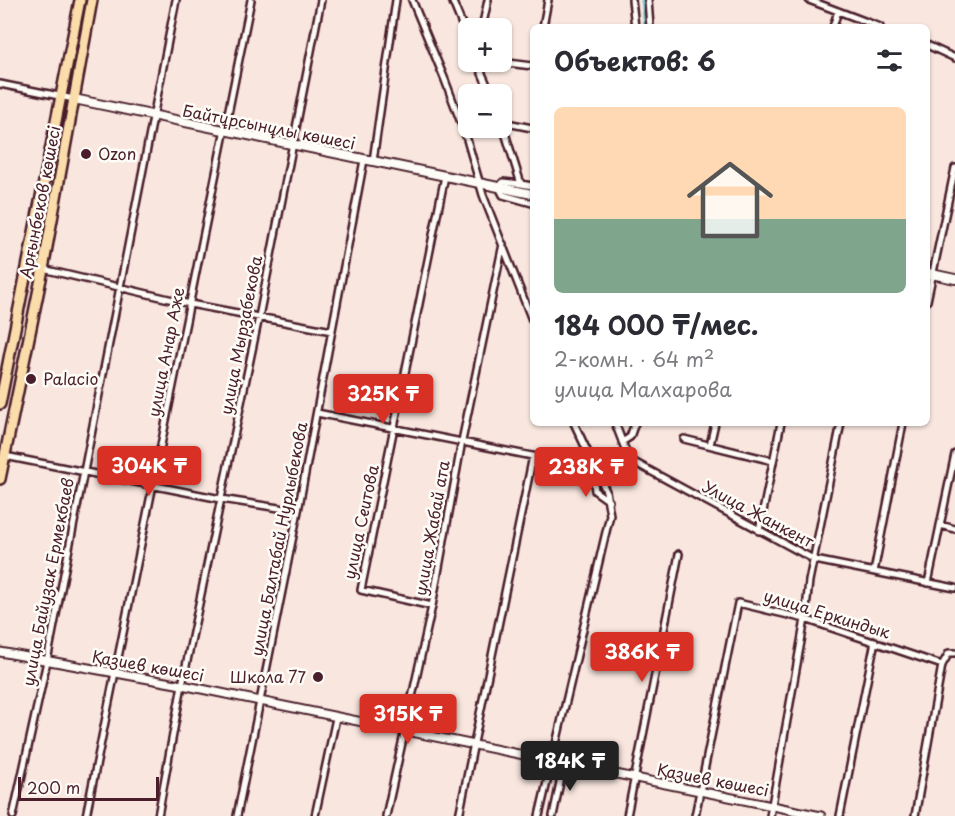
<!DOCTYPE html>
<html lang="ru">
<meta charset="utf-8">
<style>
:root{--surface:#fff;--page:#f7f7f7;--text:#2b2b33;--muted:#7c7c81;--accent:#d93025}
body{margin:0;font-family:"Playpen Sans",sans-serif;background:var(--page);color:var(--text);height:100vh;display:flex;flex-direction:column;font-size:22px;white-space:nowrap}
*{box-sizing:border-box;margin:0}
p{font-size:20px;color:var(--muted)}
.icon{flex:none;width:33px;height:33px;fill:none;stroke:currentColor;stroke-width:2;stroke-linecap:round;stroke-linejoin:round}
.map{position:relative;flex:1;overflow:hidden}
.details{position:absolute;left:530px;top:24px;width:400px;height:402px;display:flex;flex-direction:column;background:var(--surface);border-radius:9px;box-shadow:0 2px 4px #0004}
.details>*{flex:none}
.fabs{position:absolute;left:458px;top:18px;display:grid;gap:12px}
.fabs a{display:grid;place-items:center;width:54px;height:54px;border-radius:9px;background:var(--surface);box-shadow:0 2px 4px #0004;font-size:30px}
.scale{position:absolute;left:18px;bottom:15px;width:141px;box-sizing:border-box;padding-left:6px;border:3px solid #4a1f2b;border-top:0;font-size:16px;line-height:21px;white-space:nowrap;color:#4a1f2b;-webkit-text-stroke:4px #fdfcf7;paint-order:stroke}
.price{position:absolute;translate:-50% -51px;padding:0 14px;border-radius:6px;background:var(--accent);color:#fff;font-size:20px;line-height:39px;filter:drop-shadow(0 2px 3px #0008)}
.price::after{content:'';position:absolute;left:50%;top:36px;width:18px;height:14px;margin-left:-9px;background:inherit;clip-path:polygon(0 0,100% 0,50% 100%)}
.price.active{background:#222;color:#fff}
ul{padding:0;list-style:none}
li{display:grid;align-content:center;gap:12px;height:318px;padding:0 24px}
li span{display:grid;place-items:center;height:186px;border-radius:9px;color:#555}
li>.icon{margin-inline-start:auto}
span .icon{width:108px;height:108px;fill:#fffc;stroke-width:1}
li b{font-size:26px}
h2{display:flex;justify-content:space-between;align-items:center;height:72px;padding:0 24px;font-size:26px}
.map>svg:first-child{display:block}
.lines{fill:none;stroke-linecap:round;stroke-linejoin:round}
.canal{stroke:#79cad1;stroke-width:5}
.minor-casing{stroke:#4a1f2b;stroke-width:10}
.tertiary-casing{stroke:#4a1f2b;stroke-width:11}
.secondary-casing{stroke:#4a1f2b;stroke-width:12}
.primary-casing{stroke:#4a1f2b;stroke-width:14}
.minor{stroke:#fdfcf7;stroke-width:5}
.tertiary{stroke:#fdfcf7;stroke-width:7}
.secondary{stroke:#fdfcf7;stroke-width:8}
.primary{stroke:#faddab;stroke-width:9}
.poi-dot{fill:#4a1f2b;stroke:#fdfcf7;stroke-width:2}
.labels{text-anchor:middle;stroke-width:5;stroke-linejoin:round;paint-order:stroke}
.street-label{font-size:16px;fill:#4a1f2b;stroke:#fdfcf7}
.poi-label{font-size:16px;fill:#4a1f2b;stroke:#fdfcf7;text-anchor:start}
</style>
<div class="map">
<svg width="955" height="816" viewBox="0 0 955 816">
<rect width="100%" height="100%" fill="#f9e7df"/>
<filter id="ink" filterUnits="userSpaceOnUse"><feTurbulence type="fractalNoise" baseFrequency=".0167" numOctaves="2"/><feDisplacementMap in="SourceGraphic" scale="12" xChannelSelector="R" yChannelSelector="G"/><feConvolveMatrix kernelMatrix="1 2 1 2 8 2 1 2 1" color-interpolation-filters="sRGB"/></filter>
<g filter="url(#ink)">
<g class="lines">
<path class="canal" d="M643,0L646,27"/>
<g class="minor-casing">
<path id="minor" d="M412,0L445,80L466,136L483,195L532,320
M452,0L468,39
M632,0L635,27
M648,0L650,27
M809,0L880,27
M543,27L548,0
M833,27L838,11
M482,28L488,0
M927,45L955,58
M477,62L491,94
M500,62L532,66
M0,84L74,99
M501,120L521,184L532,186
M502,122L532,128
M373,161L396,0
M521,184L503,182L499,187L503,195L532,203
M43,269L190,304L332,331
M927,301L955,168
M317,413L587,467L593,475L595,491L609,501
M615,423L625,449L632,461L815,560L955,588
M684,439L773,461
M622,442L630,437L635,423
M710,445L715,423
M5,456L221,499L298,511
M940,525L955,529
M759,531L781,423
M874,572L903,423
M928,583L955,454
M432,606L361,590L445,176
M13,816L47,661L176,0
M86,816L251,0
M158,816L182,685L259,317L321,0
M237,816L298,511L364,160
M315,816L336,718
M386,816L432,606L462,441L503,244
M459,816L533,456
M539,816L610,515L606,491L574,423
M553,816L564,763
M627,816L679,554
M695,816L738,603L805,619L942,665
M770,816L805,619L809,581L841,423
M840,816L875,641
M915,816L942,665L949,653H955"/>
</g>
<g class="tertiary-casing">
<path id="tertiary" d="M0,652L182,685L821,816"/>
</g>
<g class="secondary-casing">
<path id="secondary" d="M74,99L532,194
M927,273L955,279"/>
</g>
<g class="primary-casing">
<path id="primary" d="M0,404L80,0
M0,479L43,269L92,0"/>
</g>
<use href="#minor" class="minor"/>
<use href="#tertiary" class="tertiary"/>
<use href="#secondary" class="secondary"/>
<use href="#primary" class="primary"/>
</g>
</g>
<g class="poi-dot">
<circle cx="86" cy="154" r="6"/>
<circle cx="31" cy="379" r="6"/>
<circle cx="318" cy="677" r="6"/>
</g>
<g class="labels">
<g class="street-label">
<text transform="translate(269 127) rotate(11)" y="6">Байтұрсынұлы көшесі</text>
<text transform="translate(40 202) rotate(-79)" y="6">Арғынбеков көшесі</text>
<text transform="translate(241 335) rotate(-79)" y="6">улица Мырзабекова</text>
<text transform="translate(166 352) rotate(-79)" y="6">улица Анар Аже</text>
<text transform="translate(758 514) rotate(28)" y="6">Улица Жанкент</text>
<text transform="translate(361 522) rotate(-78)" y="6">улица Сеитова</text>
<text transform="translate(432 528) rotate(-80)" y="6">улица Жабай ата</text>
<text transform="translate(279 539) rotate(-79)" y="6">улица Балтабай Нурлыбекова</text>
<text transform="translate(48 582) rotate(-79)" y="6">улица Байузак Ермекбаев</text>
<text transform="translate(827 614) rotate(17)" y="6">улица Еркиндык</text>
<text transform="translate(148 666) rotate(10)" y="6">Қазиев көшесі</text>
<text transform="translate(713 780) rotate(11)" y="6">Қазиев көшесі</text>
</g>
<g class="poi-label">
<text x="98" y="160">Ozon</text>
<text x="43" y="385">Palacio</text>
<text x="306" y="683" text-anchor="end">Школа 77</text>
</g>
</g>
</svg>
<div class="fabs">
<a>+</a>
<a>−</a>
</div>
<div class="scale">200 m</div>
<b class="price" style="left:383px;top:425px">325K ₸</b>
<b class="price" style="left:149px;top:497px">304K ₸</b>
<b class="price" style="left:586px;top:498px">238K ₸</b>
<b class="price" style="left:642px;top:683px">386K ₸</b>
<b class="price" style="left:408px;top:745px">315K ₸</b>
<b class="price active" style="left:570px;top:792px">184K ₸</b>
<section class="details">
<h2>Объектов: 6<svg class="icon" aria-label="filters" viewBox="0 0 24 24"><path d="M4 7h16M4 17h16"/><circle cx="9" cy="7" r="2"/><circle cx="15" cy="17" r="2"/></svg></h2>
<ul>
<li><span style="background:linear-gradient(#ffd9b3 60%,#7fa58c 0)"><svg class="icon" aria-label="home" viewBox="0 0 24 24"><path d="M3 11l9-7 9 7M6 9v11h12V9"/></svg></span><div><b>184 000 ₸/мес.</b><p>2-комн. · 64 m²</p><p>улица Малхарова</p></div></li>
</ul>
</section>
</div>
